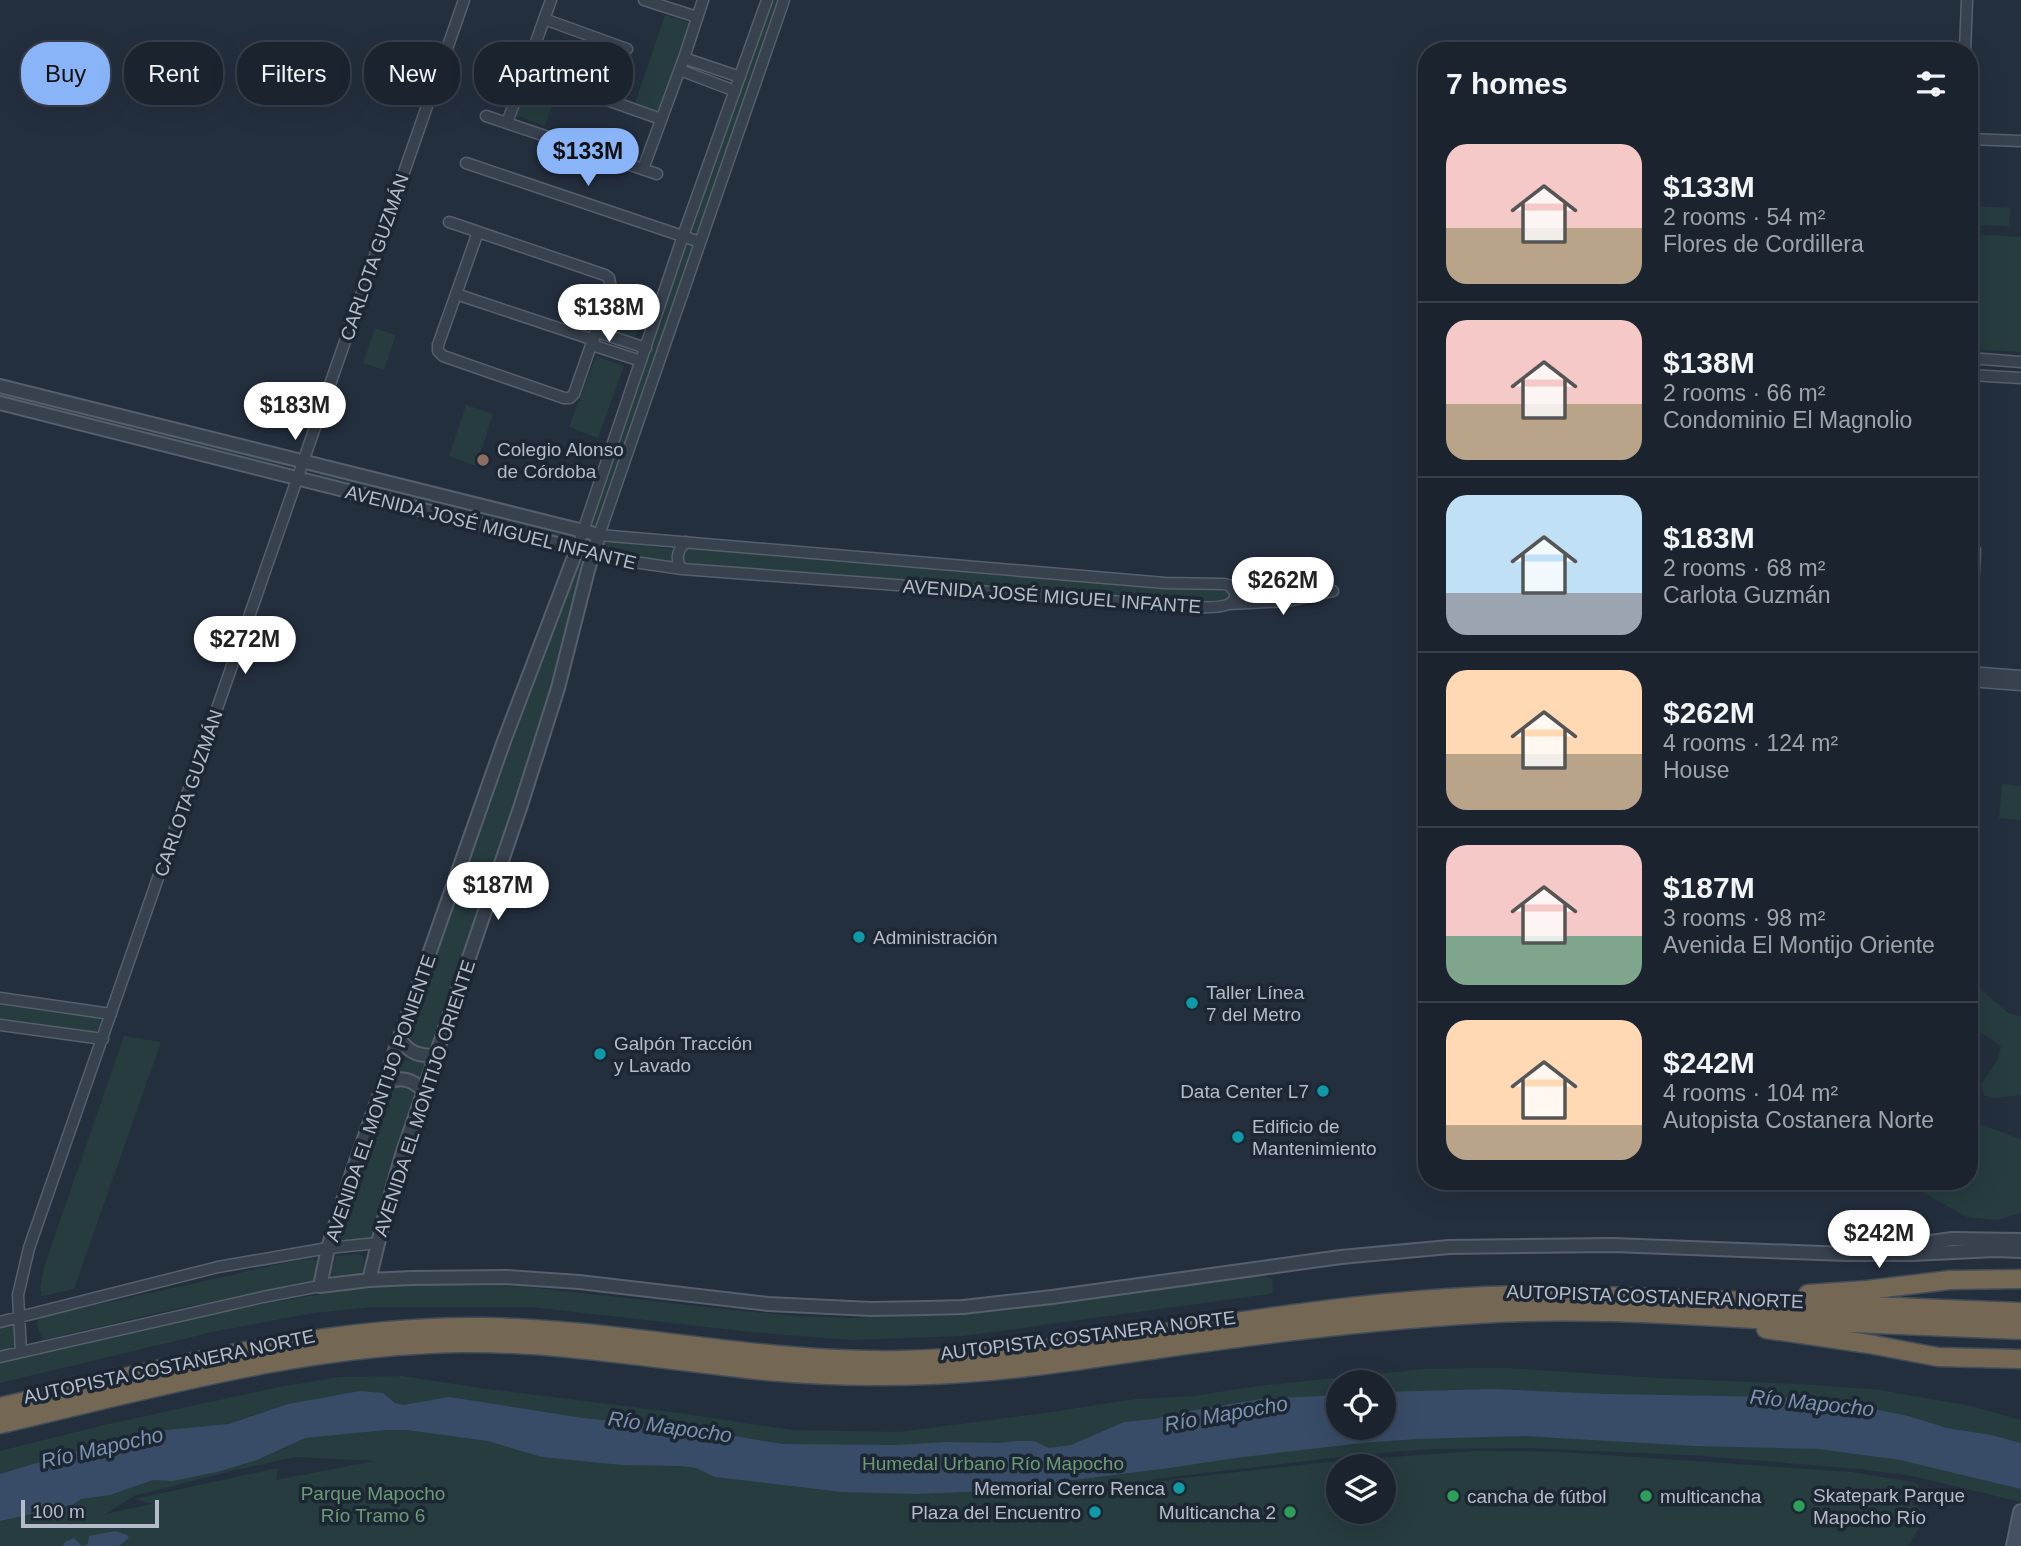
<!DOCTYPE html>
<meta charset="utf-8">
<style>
:root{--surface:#1b232e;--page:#282f3a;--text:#f1f3f6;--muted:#a0a4aa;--line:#39404a;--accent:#8ab4f8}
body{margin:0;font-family:Arial,sans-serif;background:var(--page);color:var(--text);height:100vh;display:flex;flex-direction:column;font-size:26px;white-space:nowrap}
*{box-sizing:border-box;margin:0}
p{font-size:23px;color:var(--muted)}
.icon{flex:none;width:38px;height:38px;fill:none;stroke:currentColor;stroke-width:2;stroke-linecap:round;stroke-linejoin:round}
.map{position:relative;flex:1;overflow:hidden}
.drawer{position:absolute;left:1418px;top:42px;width:560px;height:1148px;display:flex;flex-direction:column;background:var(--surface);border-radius:28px;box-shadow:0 7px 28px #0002,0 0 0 2px var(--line)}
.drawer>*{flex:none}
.banner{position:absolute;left:21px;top:42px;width:665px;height:63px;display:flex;gap:14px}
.tools{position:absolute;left:1326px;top:1370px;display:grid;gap:14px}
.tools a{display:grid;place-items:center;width:70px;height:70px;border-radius:50%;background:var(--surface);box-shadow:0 7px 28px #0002,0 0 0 2px var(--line);font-size:35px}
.scale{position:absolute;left:21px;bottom:18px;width:138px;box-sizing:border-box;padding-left:7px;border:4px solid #b4bcc9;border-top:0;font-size:19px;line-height:24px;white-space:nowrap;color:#b4bcc9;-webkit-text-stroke:5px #1d2633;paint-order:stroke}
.price{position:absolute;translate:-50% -60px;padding:0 16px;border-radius:24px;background:#fff;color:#222;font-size:23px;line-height:46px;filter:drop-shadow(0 2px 4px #0008)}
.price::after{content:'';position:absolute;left:50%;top:42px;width:21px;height:16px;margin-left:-10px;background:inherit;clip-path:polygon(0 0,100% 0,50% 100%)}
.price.on{background:var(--accent);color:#111}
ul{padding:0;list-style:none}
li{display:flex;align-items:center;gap:21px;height:175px;padding:0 28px}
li+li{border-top:2px solid var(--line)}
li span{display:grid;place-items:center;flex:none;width:196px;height:140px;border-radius:21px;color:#555}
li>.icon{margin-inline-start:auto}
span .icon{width:84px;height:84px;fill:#fffc;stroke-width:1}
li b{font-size:30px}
h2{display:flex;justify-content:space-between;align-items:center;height:84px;padding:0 28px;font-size:30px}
.tag{padding:0 24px;border-radius:28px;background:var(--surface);box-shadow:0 7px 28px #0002,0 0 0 2px var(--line);font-size:24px;line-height:63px}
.tag.on{background:var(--accent);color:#111}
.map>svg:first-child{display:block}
.green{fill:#263c3f;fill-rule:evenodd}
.water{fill:#394c67}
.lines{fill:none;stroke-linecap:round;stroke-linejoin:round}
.minor-casing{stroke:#565f6c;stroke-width:13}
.tertiary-casing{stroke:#565f6c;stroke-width:16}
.secondary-casing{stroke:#565f6c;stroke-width:18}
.motorway-casing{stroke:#434c59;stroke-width:21}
.minor{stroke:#38414e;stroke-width:10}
.tertiary{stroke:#38414e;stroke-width:12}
.secondary{stroke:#465061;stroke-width:14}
.motorway{stroke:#746855;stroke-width:18}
.education-dot{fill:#8d6e63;stroke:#1d2633;stroke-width:2.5}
.culture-dot{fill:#0f9aa8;stroke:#1d2633;stroke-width:2.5}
.leisure-dot{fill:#2e9e5b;stroke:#1d2633;stroke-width:2.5}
.labels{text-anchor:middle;stroke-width:7;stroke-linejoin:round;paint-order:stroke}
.street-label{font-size:19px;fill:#b4bcc9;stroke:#1d2633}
.poi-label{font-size:19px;fill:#b4bcc9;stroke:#1d2633;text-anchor:start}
.park-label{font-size:19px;fill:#6b9a76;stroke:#1d2633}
.water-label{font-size:21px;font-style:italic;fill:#7c92b1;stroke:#1d2633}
</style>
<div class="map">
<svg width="2021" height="1546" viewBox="0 0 2021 1546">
<rect width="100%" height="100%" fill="#242f3e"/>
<path class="green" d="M771,0H780L701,231L698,233L692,231L693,224Z
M665,15L690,23L660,112L635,103Z
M529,78L559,89L545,126L515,115Z
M1975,206L2010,208L2009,226L1974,225Z
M1969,234L2021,237V352L1969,349Z
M691,244L693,249L598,527L596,529L590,527L589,523L685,248L687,245Z
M622,283L650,292L635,338L607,329Z
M375,328L396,335L384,370L363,363Z
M596,356L624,366L598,438L569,427Z
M0,390L135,424L134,432L0,398Z
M466,405L493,414L476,466L449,456Z
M152,427L282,460L285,464L281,470L149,436Z
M321,472L570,534L573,538L572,542L321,480L319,476Z
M607,541L672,549L671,564L605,553L602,546Z
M686,548L1190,590L1225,589L1228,591L1229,597L1221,600L1171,601L689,565L682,561L681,554Z
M581,556L585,557L588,560L559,671L436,1043C431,1053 421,1049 412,1048L407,1040L409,1033L578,557Z
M2002,784L2021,786V820L1999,818Z
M1969,986H1977L2007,1012L2021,1017V1095L1996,1098L1984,1096L1981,1084L1997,1061L2001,1046L1982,1033L1969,1031Z
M0,1002L96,1016L99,1019L100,1025L97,1031L90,1032L0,1019Z
M124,1036L161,1042L74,1289L42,1296L40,1289L44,1267Z
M399,1058L425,1063L420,1078L394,1072Z
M391,1084L410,1088L415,1094L371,1238L337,1242L336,1235L387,1086Z
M1969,1120L2021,1139V1213L1996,1220L1967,1217L1902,1181H1969Z
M359,1254L364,1258L362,1272L332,1276L331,1272L336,1256Z
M313,1259L319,1263L315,1284L174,1309L43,1340L37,1327L38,1320L43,1317L298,1260Z
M1265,1276L1272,1279L1273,1292L1269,1294L963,1336L850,1340L751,1332L531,1307H374L313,1313L217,1331L0,1383V1361L251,1306L346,1290L420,1284L528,1287L732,1310L798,1316L854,1318L979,1313Z
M10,1324L15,1329L16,1344L13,1348L0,1351V1325Z
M1470,1368H1509L1658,1378L1818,1385L1880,1390L1971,1406L2021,1420V1502L1908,1475L1859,1469L1704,1456L1532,1448L1426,1449L1347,1456L1155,1479L1058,1497L1183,1478L1328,1462L1475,1451L1562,1452L1851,1472L1913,1482L1919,1486L1912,1504L1928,1513L1908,1546H0V1451L109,1424L279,1387L340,1377L402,1376L487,1389L672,1412L793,1430L898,1432L1052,1412L1135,1399L1194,1396L1257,1386L1423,1369ZM1339,1382H1384V1428H1339ZM295,1457L375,1461L276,1480L278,1468L135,1499L152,1504L105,1514L134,1496L235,1470ZM1339,1466H1384V1512H1339Z"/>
<path class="water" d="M1492,1389L1607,1394L1781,1397L1839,1402L1908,1416L1947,1428L1991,1435L2021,1443V1489L1900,1460L1819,1449L1695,1446L1524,1436L1417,1439L1362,1443L1235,1458L1169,1468L987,1491L915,1494L842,1492L715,1477L696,1468L682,1466L622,1465L542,1457L488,1441L407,1430H386L305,1438L257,1460L217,1472L173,1481L153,1480L110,1495L81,1499L72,1505L0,1521V1474L124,1437L156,1431L229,1424L288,1404L360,1391L383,1393L395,1403L403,1405L449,1397L583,1418L699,1430L782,1444L896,1445L947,1442L996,1443L1017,1441H1034L1049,1448L1071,1445L1124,1422L1155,1419L1177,1413L1261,1399L1339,1395V1428H1384V1392Z
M115,1531L127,1535L129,1538L119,1546H63L65,1542L74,1538L82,1546L88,1544L89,1536Z"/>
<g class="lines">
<g class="minor-casing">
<path id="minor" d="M644,0L697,17
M767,0L683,236L577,549L634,562L682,569L1165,605C1178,606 1223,611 1232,602C1236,598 1235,596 1235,592L1229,585L1224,584L1165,583L599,535L784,0
M544,19L627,49
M1965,51L1967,0
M684,58L740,77
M680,70L735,91
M525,71L661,119
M486,116L657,174
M507,123L551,0
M1969,139L2021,141
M466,163L700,242
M643,169L684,58L703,0
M449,222L605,275L609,278L611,288L574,394L570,398H564L443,356L438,351V345L478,232
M456,294L594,340
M597,332L646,348
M592,345L641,361
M1969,358L2021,362
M1969,375L2021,378
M682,569C675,560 677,550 686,542
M1229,604L1288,601L1333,591
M1969,668L1975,550
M1969,672L2021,676
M1969,681L2021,685
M0,998L111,1014
M0,1025L103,1039
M0,1322L218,1267L328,1248L378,1243
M21,1352L18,1295L29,1248L464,0
M0,1357L263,1297L320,1286"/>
</g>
<g class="tertiary-casing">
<path id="tertiary" d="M0,386L599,535L588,570L558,688L521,805L402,1155L386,1211L369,1280
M0,403L577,549L504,741L351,1176L328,1248L320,1286L369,1280L412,1278L506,1277L579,1282L768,1304L871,1309L927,1308L963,1307L1052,1297L1341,1257L1449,1247L1613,1245L1846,1254H1912L1995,1250L2021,1251
M400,1039C409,1054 421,1056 437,1056
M385,1084C400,1075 413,1079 424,1092
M1895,1247L1952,1239L2021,1240"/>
</g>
<g class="secondary-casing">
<path id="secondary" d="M2014,1546L2021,1512"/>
</g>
<g class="motorway-casing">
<path id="motorway" d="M1808,1294L1867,1290L1950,1280L2021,1279
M1766,1329L1869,1344L1938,1357L2021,1359
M0,1407C159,1370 318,1325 483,1327C623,1329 760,1363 900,1360C972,1359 1043,1349 1114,1340C1225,1324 1337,1305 1449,1298C1537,1292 1626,1297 1714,1300C1817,1304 1919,1308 2021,1312
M0,1424C153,1389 304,1345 462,1343C565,1342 666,1361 767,1371C822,1376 876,1377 931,1375C1009,1372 1087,1359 1164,1348C1269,1333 1374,1320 1479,1314C1571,1308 1664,1314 1755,1319C1844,1323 1932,1326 2021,1330"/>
</g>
<use href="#minor" class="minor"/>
<use href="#tertiary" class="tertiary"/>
<use href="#secondary" class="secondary"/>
<use href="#motorway" class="motorway"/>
</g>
<circle class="education-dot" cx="483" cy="460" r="7"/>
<g class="culture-dot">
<circle cx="859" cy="937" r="7"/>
<circle cx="1192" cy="1003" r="7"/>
<circle cx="600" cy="1054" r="7"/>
<circle cx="1323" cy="1091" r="7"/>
<circle cx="1238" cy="1137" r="7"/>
<circle cx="1179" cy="1488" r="7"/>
<circle cx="1095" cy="1512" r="7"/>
</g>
<g class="leisure-dot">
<circle cx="1453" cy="1496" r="7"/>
<circle cx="1646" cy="1496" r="7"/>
<circle cx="1799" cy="1506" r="7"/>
<circle cx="1290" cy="1512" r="7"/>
</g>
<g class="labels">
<g class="street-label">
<text transform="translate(374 257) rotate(-71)" y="7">CARLOTA GUZMÁN</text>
<text transform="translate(491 527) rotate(14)" y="7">AVENIDA JOSÉ MIGUEL INFANTE</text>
<text transform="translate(1052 596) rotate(4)" y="7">AVENIDA JOSÉ MIGUEL INFANTE</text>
<text transform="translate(188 793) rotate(-71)" y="7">CARLOTA GUZMÁN</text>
<text transform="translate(380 1098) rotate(-71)" y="7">AVENIDA EL MONTIJO PONIENTE</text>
<text transform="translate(424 1098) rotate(-72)" y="7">AVENIDA EL MONTIJO ORIENTE</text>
<text transform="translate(1655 1296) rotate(2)" y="7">AUTOPISTA COSTANERA NORTE</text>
<text transform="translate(1088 1335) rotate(-7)" y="7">AUTOPISTA COSTANERA NORTE</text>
<text transform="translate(169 1366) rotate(-12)" y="7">AUTOPISTA COSTANERA NORTE</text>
</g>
<g class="poi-label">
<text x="497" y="456">Colegio Alonso<tspan x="497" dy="22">de Córdoba</tspan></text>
<text x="873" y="944">Administración</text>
<text x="1206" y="999">Taller Línea<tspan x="1206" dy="22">7 del Metro</tspan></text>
<text x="614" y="1050">Galpón Tracción<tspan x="614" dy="22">y Lavado</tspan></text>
<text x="1309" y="1098" text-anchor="end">Data Center L7</text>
<text x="1252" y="1133">Edificio de<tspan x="1252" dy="22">Mantenimiento</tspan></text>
<text x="1165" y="1495" text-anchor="end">Memorial Cerro Renca</text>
<text x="1813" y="1502">Skatepark Parque<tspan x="1813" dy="22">Mapocho Río</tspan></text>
<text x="1467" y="1503">cancha de fútbol</text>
<text x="1660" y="1503">multicancha</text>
<text x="1081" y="1519" text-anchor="end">Plaza del Encuentro</text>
<text x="1276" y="1519" text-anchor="end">Multicancha 2</text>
</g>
<g class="park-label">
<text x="993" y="1470">Humedal Urbano Río Mapocho</text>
<text x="373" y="1500">Parque Mapocho<tspan x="373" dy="22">Río Tramo 6</tspan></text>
</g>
<g class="water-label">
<text transform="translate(1812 1403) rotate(6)" y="7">Río Mapocho</text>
<text transform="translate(1226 1414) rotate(-10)" y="7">Río Mapocho</text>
<text transform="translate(670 1427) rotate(8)" y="7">Río Mapocho</text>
<text transform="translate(102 1448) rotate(-13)" y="7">Río Mapocho</text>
</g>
</g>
</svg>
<div class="tools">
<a><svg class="icon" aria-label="locate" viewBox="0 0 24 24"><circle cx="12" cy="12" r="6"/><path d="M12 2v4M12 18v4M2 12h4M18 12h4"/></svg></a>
<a><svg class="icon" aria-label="layers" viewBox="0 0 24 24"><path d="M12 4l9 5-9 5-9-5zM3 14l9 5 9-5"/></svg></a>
</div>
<div class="scale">100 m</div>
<b class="price on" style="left:588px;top:188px">$133M</b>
<b class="price" style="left:609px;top:344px">$138M</b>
<b class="price" style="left:295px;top:442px">$183M</b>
<b class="price" style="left:1283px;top:617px">$262M</b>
<b class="price" style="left:245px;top:676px">$272M</b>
<b class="price" style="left:498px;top:922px">$187M</b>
<b class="price" style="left:1879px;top:1270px">$242M</b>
<div class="banner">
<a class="tag on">Buy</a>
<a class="tag">Rent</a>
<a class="tag">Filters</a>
<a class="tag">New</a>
<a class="tag">Apartment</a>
</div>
<section class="drawer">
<h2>7 homes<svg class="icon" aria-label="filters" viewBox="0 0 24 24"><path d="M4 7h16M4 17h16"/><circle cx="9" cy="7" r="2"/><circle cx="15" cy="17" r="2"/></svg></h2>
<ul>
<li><span style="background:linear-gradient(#f6c9c9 60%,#b9a48a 0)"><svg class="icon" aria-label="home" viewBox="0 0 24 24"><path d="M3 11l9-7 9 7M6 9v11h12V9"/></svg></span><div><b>$133M</b><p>2 rooms · 54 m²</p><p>Flores de Cordillera</p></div></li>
<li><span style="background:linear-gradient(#f6c9c9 60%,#b9a48a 0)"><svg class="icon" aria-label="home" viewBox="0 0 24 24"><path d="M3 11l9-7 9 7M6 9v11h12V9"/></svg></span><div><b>$138M</b><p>2 rooms · 66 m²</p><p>Condominio El Magnolio</p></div></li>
<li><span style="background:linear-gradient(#bfe0f5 70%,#9aa5b1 0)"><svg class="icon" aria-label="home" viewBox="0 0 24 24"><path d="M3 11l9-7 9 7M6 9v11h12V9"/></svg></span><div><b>$183M</b><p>2 rooms · 68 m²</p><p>Carlota Guzmán</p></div></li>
<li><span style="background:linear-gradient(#ffd9b3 60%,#b9a48a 0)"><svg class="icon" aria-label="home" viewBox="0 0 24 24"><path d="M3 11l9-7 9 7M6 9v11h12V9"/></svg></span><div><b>$262M</b><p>4 rooms · 124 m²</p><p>House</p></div></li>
<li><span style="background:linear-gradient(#f6c9c9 65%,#7fa58c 0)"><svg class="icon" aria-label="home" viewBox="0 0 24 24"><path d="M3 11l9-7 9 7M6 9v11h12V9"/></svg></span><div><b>$187M</b><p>3 rooms · 98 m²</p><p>Avenida El Montijo Oriente</p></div></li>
<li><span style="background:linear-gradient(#ffd9b3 75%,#b9a48a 0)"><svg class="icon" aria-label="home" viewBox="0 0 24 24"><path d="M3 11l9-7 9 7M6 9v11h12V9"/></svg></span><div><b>$242M</b><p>4 rooms · 104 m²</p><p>Autopista Costanera Norte</p></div></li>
</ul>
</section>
</div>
